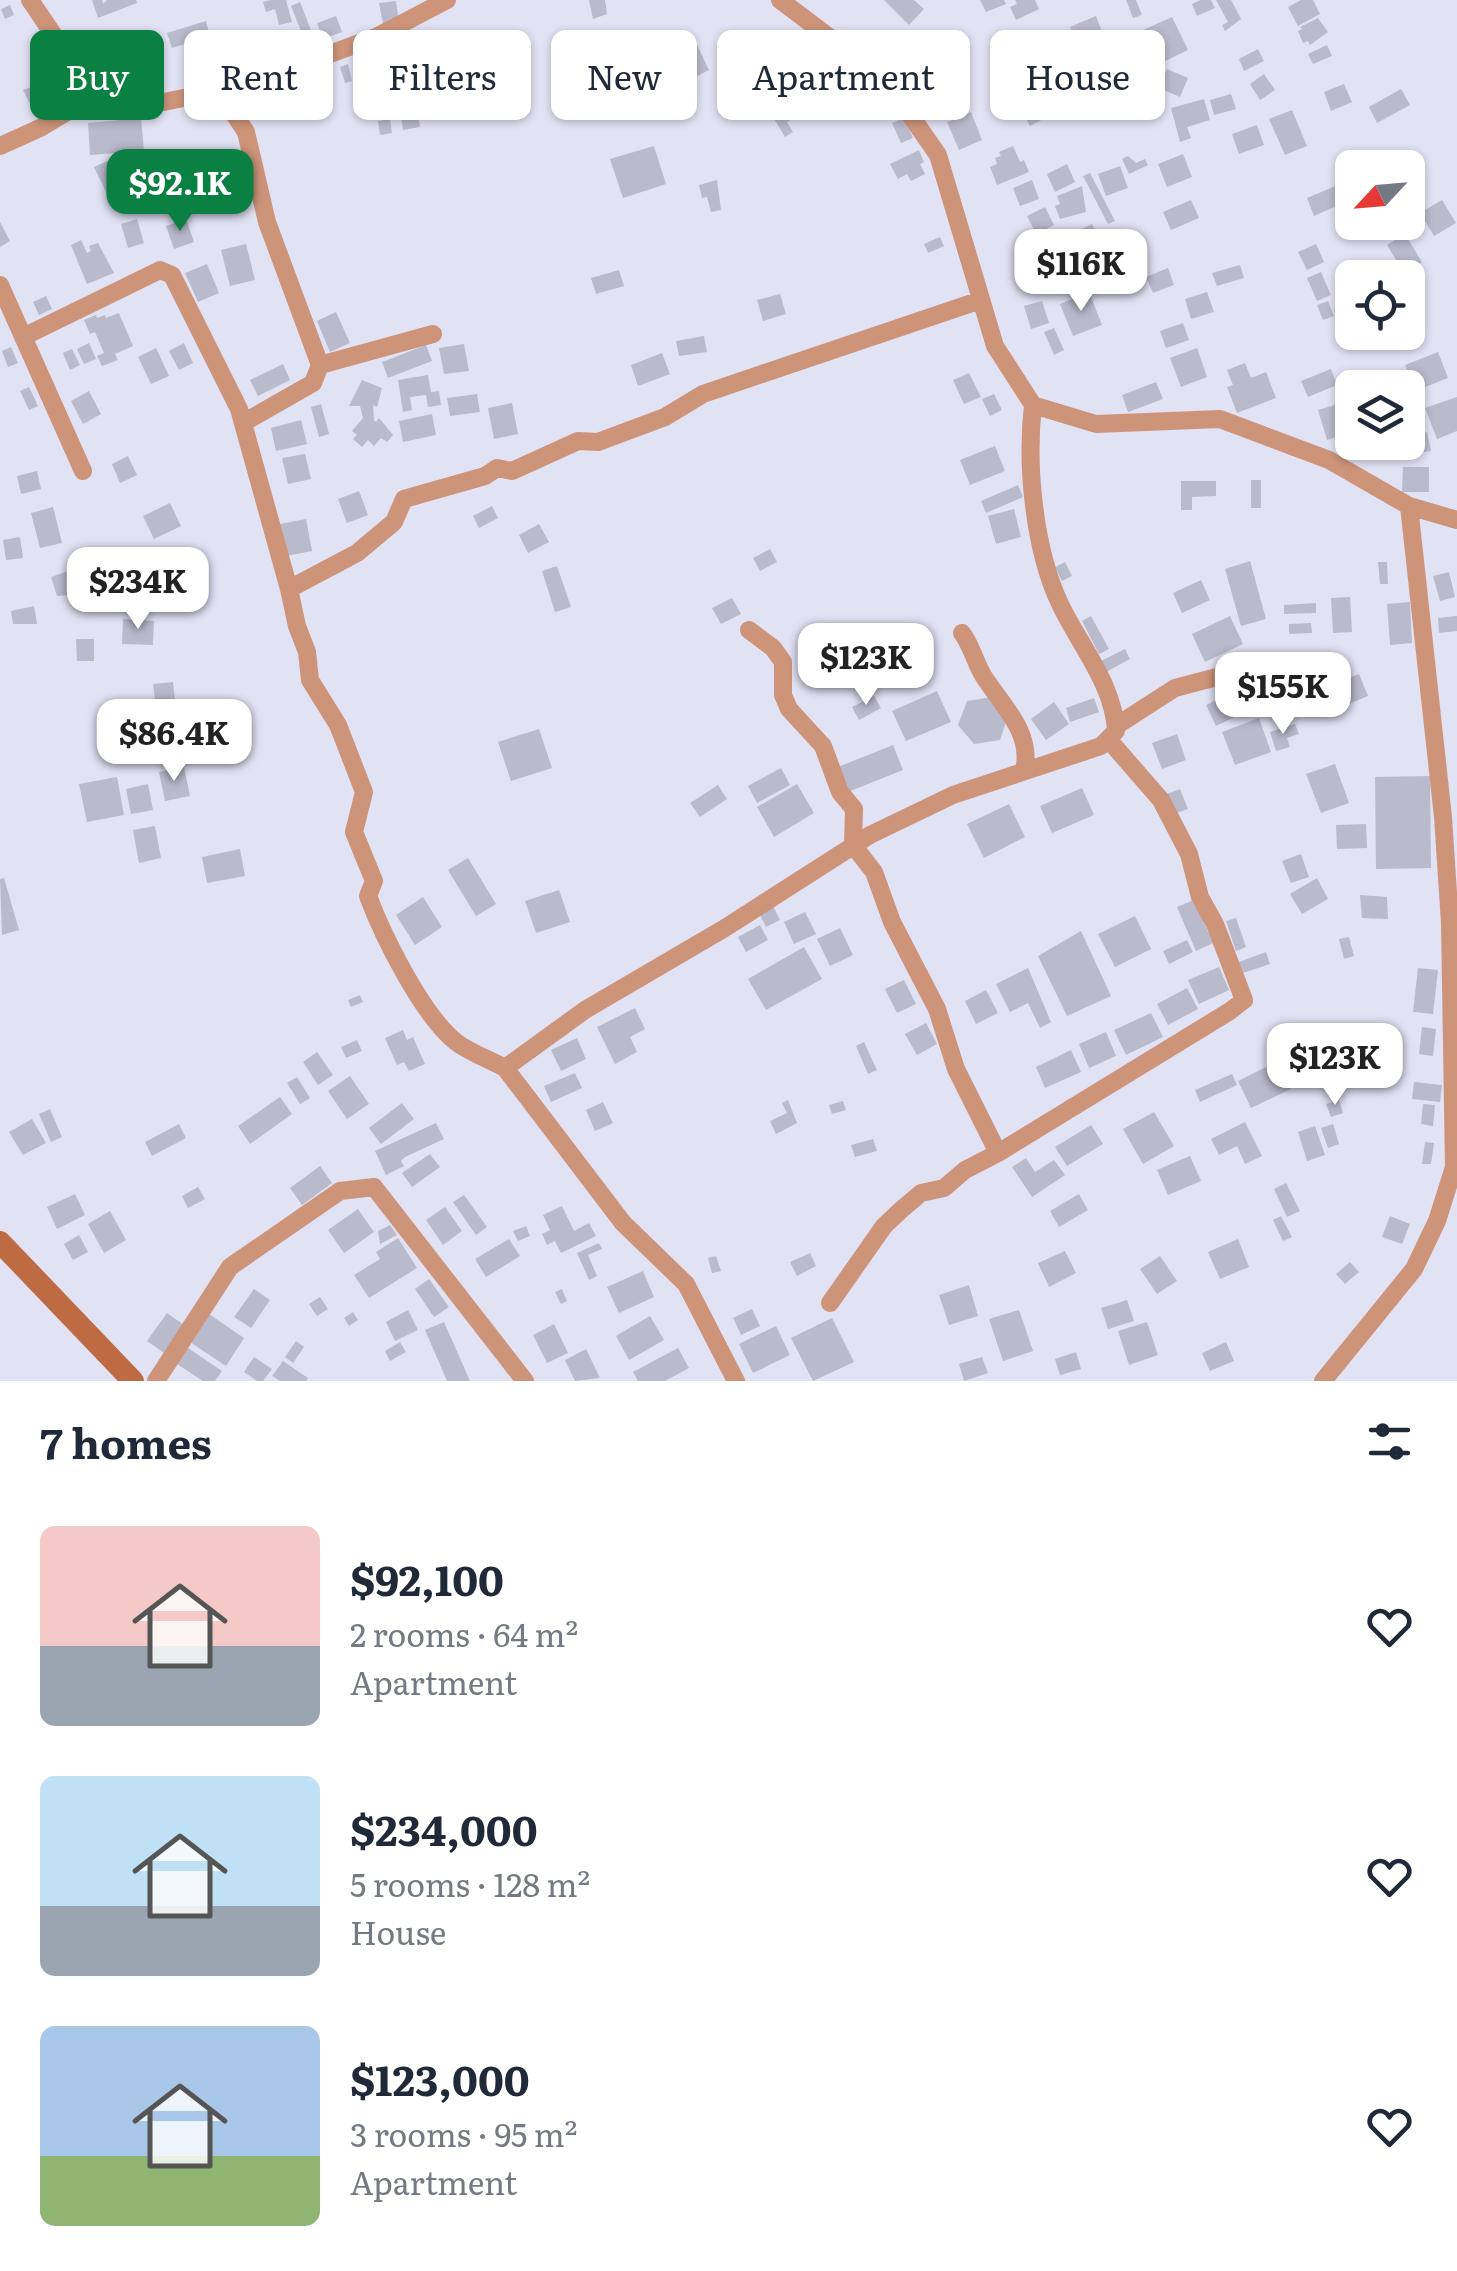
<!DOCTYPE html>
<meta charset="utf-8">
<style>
:root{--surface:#fff;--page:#f6f6f7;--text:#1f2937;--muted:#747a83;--accent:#0b8043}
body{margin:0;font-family:Literata,serif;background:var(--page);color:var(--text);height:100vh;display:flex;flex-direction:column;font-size:38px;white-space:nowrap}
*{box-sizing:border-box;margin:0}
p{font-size:32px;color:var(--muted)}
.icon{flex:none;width:55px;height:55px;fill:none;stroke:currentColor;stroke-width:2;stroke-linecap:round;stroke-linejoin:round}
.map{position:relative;height:1381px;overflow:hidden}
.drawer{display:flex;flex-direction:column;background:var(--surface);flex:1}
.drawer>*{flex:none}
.banner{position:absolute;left:30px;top:30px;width:1398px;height:90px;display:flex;gap:20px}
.needle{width:65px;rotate:244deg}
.tools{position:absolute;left:1335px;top:150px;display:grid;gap:20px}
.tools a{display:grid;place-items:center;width:90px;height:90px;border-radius:15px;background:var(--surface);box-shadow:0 2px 8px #0004;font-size:50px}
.price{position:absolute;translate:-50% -85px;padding:0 22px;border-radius:20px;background:#fff;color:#222;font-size:32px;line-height:65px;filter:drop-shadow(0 2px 5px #0008)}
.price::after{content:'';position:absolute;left:50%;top:60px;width:30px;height:22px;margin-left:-15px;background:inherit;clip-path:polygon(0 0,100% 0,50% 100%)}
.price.on{background:var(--accent);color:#fff}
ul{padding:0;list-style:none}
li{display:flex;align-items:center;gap:30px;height:250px;padding:0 40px}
li span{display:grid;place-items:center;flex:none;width:280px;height:200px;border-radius:15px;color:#555}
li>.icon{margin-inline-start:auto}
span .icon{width:120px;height:120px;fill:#fffc;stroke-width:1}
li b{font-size:42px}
h2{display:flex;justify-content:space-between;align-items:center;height:120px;padding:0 40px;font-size:42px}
.chip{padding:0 35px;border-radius:15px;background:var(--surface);box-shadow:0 2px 8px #0004;font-size:35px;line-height:90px}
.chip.on{background:var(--accent);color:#fff}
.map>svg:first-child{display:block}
.building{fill:#babacd}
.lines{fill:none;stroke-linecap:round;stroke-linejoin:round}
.minor{stroke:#cd947a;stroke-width:18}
.secondary{stroke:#be6b43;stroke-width:22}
</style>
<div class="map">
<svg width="1457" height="1381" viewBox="0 0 1457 1381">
<rect width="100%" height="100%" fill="#e2e2f5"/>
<path class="building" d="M92,0H102L103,4L107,0H136L137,3L98,18Z
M271,0H286L292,22L279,25L275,9L266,12L263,2Z
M589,0H605L607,14L593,19Z
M884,0H914L924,9L909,25Z
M980,0H1004L1006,4L986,12Z
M1015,0H1035L1039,9L1016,20L1010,7L1017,4Z
M1126,0H1136L1142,15L1133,18Z
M1201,0H1211L1215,8L1197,16L1192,4Z
M1216,0H1231L1241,19L1225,31L1222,25L1228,22Z
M1301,0H1313L1320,14L1298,26L1288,7Z
M396,1L399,22L383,24L379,3Z
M300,2L316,43L307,46L291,6Z
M10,5L14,15L5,19L1,9Z
M336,16L342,32L323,39L317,23Z
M1096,16L1102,32L1076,43L1070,27Z
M1172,17L1188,50L1157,65L1141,31Z
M1318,18L1328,32L1310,45L1308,41L1303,43L1298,31L1302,29L1300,27Z
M206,21L210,36L172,48L167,33Z
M1033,34L1043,59L1016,69L1007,44Z
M816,35L824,50L809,59L801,44Z
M412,38L415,50L403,53L401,40Z
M265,45L271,64L255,69L251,60L245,62L242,54Z
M697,45L709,70L684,83L671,57Z
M1327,45L1332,56L1313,64L1308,54Z
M1258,49L1264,61L1244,71L1239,59Z
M931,53L943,81L915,93L903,65Z
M348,64L352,81L345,83L340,67Z
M506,64L510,91L477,97L472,70Z
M783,64L787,71L770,81L776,92L767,96L757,79Z
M1167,69L1188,78L1180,97L1159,88Z
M1020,71L1029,89L1002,102L994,84Z
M1264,74L1275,90L1260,100L1250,84Z
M289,75L297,97L268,107L260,86Z
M785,77L790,85L778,91L774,84Z
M851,83L855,94L839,100L842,105L833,109L827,93Z
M1344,84L1352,102L1331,111L1324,92Z
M1148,85L1153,96L1129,107L1124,96Z
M31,87L37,101L30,104L23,90Z
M790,87L805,112L787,122L793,132L785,137L764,102Z
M1401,89L1410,105L1377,123L1369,107Z
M1231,94L1236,109L1214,115L1210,100Z
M960,95L965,106L944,114L939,103Z
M1036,95L1047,117L1030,126L1018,103Z
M1204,99L1210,120L1187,127L1191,138L1180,142L1171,108Z
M417,107L420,127L403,130L400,110Z
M1292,110L1307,146L1285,155L1269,119Z
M971,112L982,140L959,150L947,122Z
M141,118L144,151L90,155L88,123Z
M904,118L913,138L901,143L892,123Z
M390,119L392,133L380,135L378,121Z
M1257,125L1264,145L1239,154L1232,134Z
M654,146L666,184L623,198L610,159Z
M1013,146L1020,162L1024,160L1029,172L997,185L990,167L997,164L995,158L1001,156L999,152Z
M919,150L924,162L920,164L925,174L911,181L907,174L898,179L890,164Z
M1183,154L1192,177L1167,187L1158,164Z
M1128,156L1136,163L1145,159L1148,165L1129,174L1122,159Z
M114,158L129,191L110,200L94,167Z
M1067,164L1075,182L1055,192L1047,174Z
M1120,166L1128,188L1106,196L1098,174Z
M1090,173L1115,221L1108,224L1083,176Z
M717,180L721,210L711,212L707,197L702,198L699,185Z
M1032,180L1039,199L1020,206L1013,188Z
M1338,185L1346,202L1314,216L1307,198Z
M1082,186L1086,212L1060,219L1055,206L1060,204L1057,196Z
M1191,200L1199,218L1171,230L1163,212Z
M1442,200L1456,223L1434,236L1420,213Z
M1045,207L1054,225L1036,234L1027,216Z
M137,219L144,243L128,248L121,224Z
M186,219L194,242L174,249L166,226Z
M0,222L10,241L0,247Z
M1092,224L1101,243L1082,252L1073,233Z
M1405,234L1422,262L1404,273L1387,245Z
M940,237L944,246L928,253L924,244Z
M81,240L87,253L91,251L89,246L98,243L114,273L87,284L71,245Z
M246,244L255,280L230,286L221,250Z
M1316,244L1324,262L1307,270L1298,252Z
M1048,251L1056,267L1038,276L1031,259Z
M207,264L219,293L198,302L185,273Z
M1240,265L1244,278L1217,286L1212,273Z
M1168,268L1174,285L1153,293L1146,277Z
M619,270L624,286L596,294L591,278Z
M1321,272L1331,295L1317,301L1307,278Z
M1089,292L1102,325L1073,336L1060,304Z
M1207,292L1214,312L1191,319L1185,299Z
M780,294L786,314L763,321L757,300Z
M46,296L52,309L39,315L33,302Z
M1352,300V329L1346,333L1334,310Z
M1042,301L1049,323L1031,329L1024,306Z
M1328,301L1334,316L1323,320L1317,305Z
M336,312L350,343L330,352L317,321Z
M119,313L133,346L115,354L118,360L102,366L97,356L104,353L95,332L90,334L84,320L96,315L97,318L105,315L106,318Z
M1183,323L1189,340L1166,348L1160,331Z
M1054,328L1064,350L1054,355L1044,332Z
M704,336L707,352L679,356L676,341Z
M89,343L96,359L84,364L77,349Z
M184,343L193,363L179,370L169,351Z
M464,344L469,371L444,374L439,348Z
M426,345L432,361L388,378L382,362Z
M11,347L18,363L8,367L2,351Z
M156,348L169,376L151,384L138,357Z
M1197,348L1207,377L1181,387L1170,358Z
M72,349L80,365L70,370L63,353Z
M1438,352L1448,378L1415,391L1405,365Z
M662,353L670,374L638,386L631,365Z
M1245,363L1251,378L1266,372L1276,398L1237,413L1227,387L1233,385L1227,370Z
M283,364L290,380L258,396L250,380Z
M1331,369L1337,385L1308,397L1301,381Z
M969,373L981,397L964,404L953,380Z
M428,375L431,392L439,391L441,405L428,407L426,395L410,397L412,410L403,412L398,380Z
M362,380L382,388L377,407L373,405L374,420L376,422L379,418L393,435L387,442L381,438L374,446L368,440L362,447L353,439L357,435L352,431L363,418L360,406H349Z
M1156,382L1163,399L1128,412L1122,395Z
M29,387L38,406L29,410L20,391Z
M89,391L101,414L83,424L71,401Z
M477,394L480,412L450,416L447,398Z
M994,394L1002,410L990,416L982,399Z
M1457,397V431L1437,439L1425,408Z
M1352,400V432L1327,440L1318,410Z
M512,403L518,434L494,439L488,408Z
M1414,403L1420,424L1408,428V404Z
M321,404L329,434L319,437L311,407Z
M432,414L436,435L403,442L399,421Z
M301,420L307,444L276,451L271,428Z
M1427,432L1431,451L1399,456L1397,442H1408V435Z
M995,446L1005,471L970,485L960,460Z
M305,454L311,479L288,484L282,458Z
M128,456L137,475L120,483L112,464Z
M1403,467H1429V492H1402Z
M37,471L41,489L21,494L17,476Z
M1251,480H1261V508H1251Z
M1181,481H1216V496L1192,497V510H1181Z
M1018,485L1023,497L986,513L981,501Z
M359,491L368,515L347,523L338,499Z
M170,503L181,526L154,539L143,516Z
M492,506L498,518L479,528L473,516Z
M53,507L62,543L40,548L31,513Z
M1014,509L1021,537L996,544L988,516Z
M306,519L312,551L286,556L280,524Z
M539,524L549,542L528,553L519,535Z
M20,537L23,558L6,560L3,540Z
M770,549L777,562L760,571L753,558Z
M1250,561L1266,619L1241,626L1225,569Z
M1065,562L1072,576L1062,581L1055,567Z
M1378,562H1387L1388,584H1380Z
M85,565L91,592L84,594L86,599L72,603L70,595L57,596L51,577Z
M557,566L571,607L555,612L542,571Z
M1449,572L1455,597L1440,601L1433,576Z
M1201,580L1210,600L1182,613L1173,593Z
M1350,597L1352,632L1333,633L1331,598Z
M732,598L741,614L721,624L712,608Z
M1410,602L1412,643L1390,645L1387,604Z
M1316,603V613L1284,614V605Z
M34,606L37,624H13L11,611Z
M1091,616L1109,649L1099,654L1082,621Z
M1230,616L1243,644L1205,662L1192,634Z
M1457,616V631L1439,633L1438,618Z
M123,619L154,621L153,645L122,644Z
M1311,623L1312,633L1289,634V624Z
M76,639H94V661H77Z
M1125,649L1130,659L1106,672L1101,661Z
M1359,674L1368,696L1342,707L1333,685Z
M173,682L176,709L156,711L153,684Z
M1237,690L1247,711L1216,726L1206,705Z
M937,691L951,722L906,741L892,711Z
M874,696L881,708L859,720L852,707Z
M992,697L1008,716L1000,740L974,744L958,725L967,701Z
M1094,698L1099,712L1070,722L1066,708Z
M1054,702L1069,724L1046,740L1031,719Z
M1259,718L1271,752L1235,765L1222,732Z
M1295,724L1299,734L1287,738L1290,747L1276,751L1270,732Z
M539,729L552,768L511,781L498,742Z
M126,731L131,758L111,762L106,734Z
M1177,734L1186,760L1162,769L1152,743Z
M893,745L903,770L848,792L838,767Z
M1335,764L1349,803L1321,813L1306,774Z
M184,767L190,796L165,801L159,772Z
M781,768L790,785L757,803L748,786Z
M1430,776L1431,868L1376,869L1375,777Z
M117,777L124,815L87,822L79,784Z
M148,784L153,810L131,814L126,789Z
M797,784L814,813L774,837L757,807Z
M718,785L727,799L700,817L690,803Z
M1082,788L1094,815L1052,833L1040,806Z
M1180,789L1188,809L1171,815L1164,795Z
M1009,804L1025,837L984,858L967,824Z
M1366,824L1367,848L1337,849L1336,825Z
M155,826L161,858L139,863L133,830Z
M240,849L245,876L207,883L202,857Z
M1301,854L1309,877L1291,883L1282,861Z
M468,858L496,904L476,916L448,870Z
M4,878L19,930L2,935L0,879Z
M1317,878L1328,899L1302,914L1290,894Z
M559,890L570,922L536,933L525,901Z
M1360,895L1387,897L1388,919L1362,918Z
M423,897L442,927L415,945L396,915Z
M1194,900L1213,943L1196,951L1177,907Z
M772,904L780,920L766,927L758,911Z
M805,912L816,934L794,944L784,922Z
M1135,916L1151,949L1115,967L1098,934Z
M1236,918L1246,947L1236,951L1226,921Z
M760,925L768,940L746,952L738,937Z
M840,928L853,955L830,966L817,939Z
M1081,931L1111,996L1067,1016L1038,956Z
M1349,937L1354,956L1344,959L1339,939Z
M1187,940L1193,952L1169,964L1163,951Z
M804,947L822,979L766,1010L748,979Z
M1266,952L1270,964L1243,973L1239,962Z
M1219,967L1229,990L1199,1004L1188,980Z
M1028,968L1051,1022L1040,1028L1028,1003L1010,1012L996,984Z
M1418,968L1438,970L1433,1014L1413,1012Z
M904,980L916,1004L897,1013L885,989Z
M1187,988L1198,1009L1168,1025L1157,1004Z
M986,990L998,1013L976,1024L965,1001Z
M360,995L363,1002L351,1007L348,1000Z
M635,1008L645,1029L630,1037L637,1052L615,1064L597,1027Z
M1151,1013L1163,1037L1126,1055L1114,1030Z
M926,1023L937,1044L917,1055L905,1034Z
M1422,1027L1436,1029L1433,1056L1419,1054Z
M403,1030L407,1040L413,1037L425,1064L409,1071L404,1062L397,1065L385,1038Z
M1106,1032L1116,1056L1089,1068L1079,1044Z
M577,1038L586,1059L561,1071L551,1050Z
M357,1040L362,1051L346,1058L341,1047Z
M864,1042L877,1070L868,1074L856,1046Z
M1342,1045L1347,1056L1331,1063L1326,1052Z
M1071,1050L1081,1072L1045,1088L1036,1067Z
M317,1052L333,1075L318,1085L303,1062Z
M1278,1061L1291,1089L1251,1108L1238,1081Z
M575,1073L582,1088L551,1102L544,1086Z
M1232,1074L1237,1085L1200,1102L1195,1090Z
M350,1076L369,1104L347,1119L328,1091Z
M297,1077L310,1098L300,1104L287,1083Z
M1414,1082L1442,1085L1440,1102L1412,1099Z
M280,1097L292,1114L250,1144L238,1126Z
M788,1100L797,1123L776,1134L770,1121L787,1113L782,1103Z
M1339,1100L1343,1113L1331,1117L1326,1104Z
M843,1101L846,1110L832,1114L829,1105Z
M603,1102L613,1123L595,1131L586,1110Z
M402,1103L414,1119L381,1144L369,1128Z
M1423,1104L1435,1105L1433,1126L1421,1124Z
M50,1109L62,1137L51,1142L39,1114Z
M1154,1112L1174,1146L1143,1164L1123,1129Z
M32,1119L46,1143L23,1155L9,1132Z
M1245,1122L1262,1156L1245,1164L1237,1146L1219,1155L1211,1139Z
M436,1123L444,1139L405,1157L401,1161L404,1166L386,1175L375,1151Z
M179,1124L186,1138L152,1156L145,1142Z
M1333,1124L1339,1144L1328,1148L1321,1128Z
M1091,1125L1103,1144L1067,1166L1055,1147Z
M1315,1126L1325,1155L1307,1161L1298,1132Z
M873,1139L877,1151L855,1157L851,1145Z
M1425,1142L1434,1143L1431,1164H1422Z
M430,1154L440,1167L412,1187L402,1173Z
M1190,1156L1201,1181L1168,1195L1157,1170Z
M1026,1158L1035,1172L1054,1160L1065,1175L1032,1197L1012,1167Z
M320,1166L332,1183L302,1205L290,1188Z
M1286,1183L1300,1211L1287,1217L1274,1189Z
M198,1187L205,1199L188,1208L182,1196Z
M75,1194L85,1215L57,1229L47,1207Z
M1079,1194L1088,1210L1059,1227L1050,1211Z
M464,1195L487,1227L476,1235L453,1202Z
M562,1206L574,1231L589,1223L596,1236L561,1253L555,1241L547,1245L542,1234L550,1230L543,1215Z
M445,1207L462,1231L443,1245L426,1220Z
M358,1209L374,1232L344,1253L328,1230Z
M110,1211L126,1240L104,1253L88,1224Z
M1281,1216L1292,1237L1283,1241L1273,1220Z
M1390,1216L1410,1224L1402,1244L1382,1237Z
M390,1225L397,1235L380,1244L378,1231Z
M526,1226L530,1236L518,1241L513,1231Z
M79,1235L88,1252L73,1260L64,1244Z
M398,1238L417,1268L369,1298L354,1275L380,1259L376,1252Z
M509,1239L520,1256L486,1277L475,1259Z
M1238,1239L1249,1267L1220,1279L1208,1252Z
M599,1243L602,1249L588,1255L597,1276L589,1280L577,1253Z
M1065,1251L1076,1273L1049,1287L1038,1263Z
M810,1253L816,1266L797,1276L790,1262Z
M716,1256L721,1271L712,1273L708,1258Z
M1160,1256L1177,1281L1157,1294L1140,1269Z
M1350,1262L1359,1272L1345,1284L1336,1274Z
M643,1271L654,1297L619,1313L607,1287Z
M429,1279L449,1307L434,1317L415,1289Z
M969,1285L978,1316L949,1325L939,1295Z
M254,1289L270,1300L251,1328L234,1317Z
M562,1289L567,1301L561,1304L555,1292Z
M320,1297L328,1309L317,1316L309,1304Z
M1127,1300L1134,1321L1108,1329L1101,1308Z
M752,1309L760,1326L741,1335L733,1318Z
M408,1310L418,1330L395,1341L386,1322Z
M1019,1310L1033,1351L1003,1361L989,1319Z
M353,1312L358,1320L349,1326L344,1318Z
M167,1313L184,1325L164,1353L147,1341Z
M209,1314L244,1338L226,1366L190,1342Z
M650,1316L664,1340L629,1360L616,1336Z
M832,1318L854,1362L813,1381L791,1338Z
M444,1322L470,1381H447L425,1330Z
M1147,1322L1158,1355L1129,1365L1118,1331Z
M554,1324L568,1353L547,1363L533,1335Z
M776,1326L790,1355L753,1373L739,1344Z
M296,1341L304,1347L293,1363L285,1357Z
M400,1342L406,1352L390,1361L385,1351Z
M1226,1342L1234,1361L1210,1371L1202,1353Z
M188,1348L222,1371L215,1381H203L177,1364Z
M678,1348L689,1368L665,1381H638L633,1372Z
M586,1349L600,1378L575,1381L565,1360Z
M1076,1352L1081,1369L1060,1375L1055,1359Z
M254,1357L272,1369L263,1381H257L244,1372Z
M982,1357L988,1373L964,1381L959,1364Z
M283,1361L308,1378L306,1381H280L272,1376Z"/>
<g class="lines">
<path class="minor" d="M30,0L92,92L129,109L243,86L376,37L447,0
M780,0L886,80L938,155L995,346L1033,405L1096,424L1220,419L1329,460L1409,506L1443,817L1450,923L1454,1167L1437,1221L1414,1269L1323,1381
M219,91L246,132L267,222L320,365L313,383L243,423
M0,146L40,128L97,94
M0,285L83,471
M23,337L160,270L172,275L239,409L289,589
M320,365L433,334
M1409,506L1457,520
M749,630L773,648L783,662V695L789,709L823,746L840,792L854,809L853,845L874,872L892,922L937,1009L956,1069L998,1153L1230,1011L1244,1000L1215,924L1200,897L1189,854L1161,800L1108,739
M962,633C972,646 975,663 984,677C1003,706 1033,734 1024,770
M1116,726L1175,688L1251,668
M505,1068C489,1059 470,1053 456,1042C422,1015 383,936 368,896L374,881L354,832L364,792L338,725L310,680L307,652L297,626L289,589L357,553L394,522L404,499L485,476L497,468L512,471L578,441L598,442L665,417L703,394L981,300
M830,1303L884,1226L901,1210L921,1193L944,1188L965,1170L998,1153
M156,1381L230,1267L340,1191L374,1187L525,1381
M736,1381L686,1284L623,1223L505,1068L585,1010L725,928L870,835L953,795L1101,746L1116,731C1114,685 1079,644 1060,604C1034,549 1026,465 1033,405"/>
<path class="secondary" d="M0,1242L133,1381"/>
</g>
</svg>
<div class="tools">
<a><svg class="needle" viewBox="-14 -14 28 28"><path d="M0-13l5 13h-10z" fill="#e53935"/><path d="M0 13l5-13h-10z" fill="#747a83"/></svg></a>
<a><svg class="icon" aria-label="locate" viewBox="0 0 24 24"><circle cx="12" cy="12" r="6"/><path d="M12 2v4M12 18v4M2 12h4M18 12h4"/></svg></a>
<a><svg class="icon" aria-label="layers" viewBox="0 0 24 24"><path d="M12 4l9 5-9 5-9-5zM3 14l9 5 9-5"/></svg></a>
</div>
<b class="price on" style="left:180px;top:234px">$92.1K</b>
<b class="price" style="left:1081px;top:314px">$116K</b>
<b class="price" style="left:138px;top:632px">$234K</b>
<b class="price" style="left:866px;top:708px">$123K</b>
<b class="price" style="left:1283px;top:737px">$155K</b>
<b class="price" style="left:174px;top:784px">$86.4K</b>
<b class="price" style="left:1335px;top:1108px">$123K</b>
<div class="banner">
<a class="chip on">Buy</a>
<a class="chip">Rent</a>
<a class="chip">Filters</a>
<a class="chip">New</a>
<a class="chip">Apartment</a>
<a class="chip">House</a>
</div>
</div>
<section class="drawer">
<h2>7 homes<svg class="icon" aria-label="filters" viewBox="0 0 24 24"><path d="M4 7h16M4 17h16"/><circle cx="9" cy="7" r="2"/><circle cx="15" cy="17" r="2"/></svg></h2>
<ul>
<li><span style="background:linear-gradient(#f6c9c9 60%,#9aa5b1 0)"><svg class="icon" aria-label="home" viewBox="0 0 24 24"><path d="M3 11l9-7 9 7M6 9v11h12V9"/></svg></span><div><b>$92,100</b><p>2 rooms · 64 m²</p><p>Apartment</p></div><svg class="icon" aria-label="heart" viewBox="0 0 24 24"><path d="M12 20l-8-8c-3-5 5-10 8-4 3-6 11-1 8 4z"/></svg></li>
<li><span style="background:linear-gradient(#bfe0f5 65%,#9aa5b1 0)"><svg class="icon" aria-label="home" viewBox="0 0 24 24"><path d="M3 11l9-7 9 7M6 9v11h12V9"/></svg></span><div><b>$234,000</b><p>5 rooms · 128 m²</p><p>House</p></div><svg class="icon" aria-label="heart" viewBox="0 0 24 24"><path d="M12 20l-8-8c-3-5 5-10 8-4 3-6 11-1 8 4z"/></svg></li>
<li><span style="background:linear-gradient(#a9c7e8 65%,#8fb573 0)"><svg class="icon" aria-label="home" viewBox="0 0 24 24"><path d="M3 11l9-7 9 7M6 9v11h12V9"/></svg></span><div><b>$123,000</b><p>3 rooms · 95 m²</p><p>Apartment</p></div><svg class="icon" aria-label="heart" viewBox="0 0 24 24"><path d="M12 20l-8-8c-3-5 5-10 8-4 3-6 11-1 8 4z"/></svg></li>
</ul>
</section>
